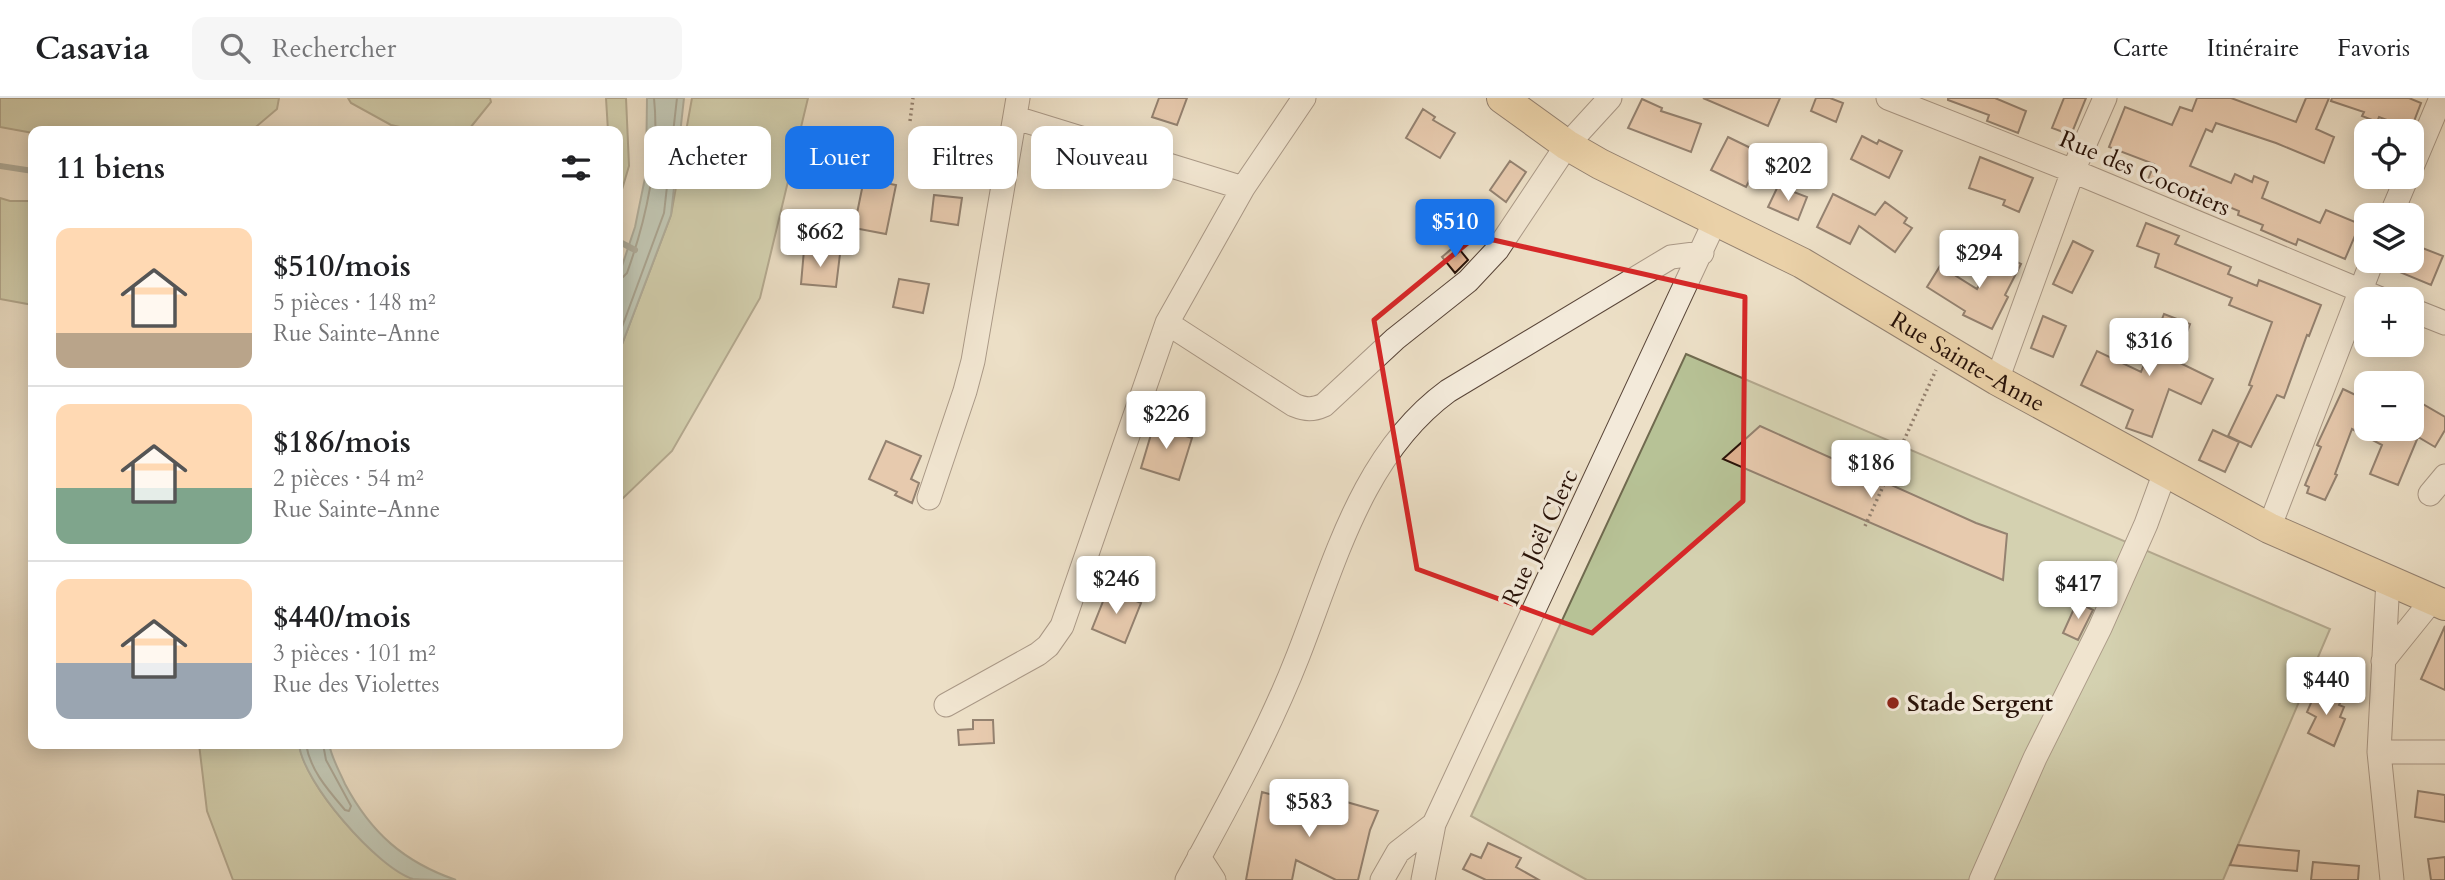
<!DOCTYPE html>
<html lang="fr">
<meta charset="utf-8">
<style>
:root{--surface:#fff;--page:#f6f6f6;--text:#202124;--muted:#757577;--line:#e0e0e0;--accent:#1a73e8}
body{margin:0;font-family:Cardo,serif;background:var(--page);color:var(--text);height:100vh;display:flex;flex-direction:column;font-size:26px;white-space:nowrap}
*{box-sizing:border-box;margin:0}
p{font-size:23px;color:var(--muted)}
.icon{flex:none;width:38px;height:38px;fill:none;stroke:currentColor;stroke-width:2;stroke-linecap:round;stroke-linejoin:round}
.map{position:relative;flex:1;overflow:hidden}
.details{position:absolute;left:28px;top:28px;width:595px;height:623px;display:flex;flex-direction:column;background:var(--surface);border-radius:14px;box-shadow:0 4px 18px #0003}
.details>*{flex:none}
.hud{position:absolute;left:644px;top:28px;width:665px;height:63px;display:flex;gap:14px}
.controls{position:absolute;left:2354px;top:21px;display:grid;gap:14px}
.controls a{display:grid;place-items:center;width:70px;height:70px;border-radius:14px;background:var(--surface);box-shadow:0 4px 18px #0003;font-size:35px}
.price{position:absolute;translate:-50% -60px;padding:0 16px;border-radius:7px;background:#fff;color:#222;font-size:23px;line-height:46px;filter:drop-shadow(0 2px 4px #0008)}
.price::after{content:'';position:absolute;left:50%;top:42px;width:21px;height:16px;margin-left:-10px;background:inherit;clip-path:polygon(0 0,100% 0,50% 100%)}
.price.selected{background:var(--accent);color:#fff}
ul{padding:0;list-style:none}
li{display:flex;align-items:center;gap:21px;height:175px;padding:0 28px}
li+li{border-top:2px solid var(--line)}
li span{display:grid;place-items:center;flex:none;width:196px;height:140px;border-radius:14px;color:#555}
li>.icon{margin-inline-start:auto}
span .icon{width:84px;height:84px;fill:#fffc;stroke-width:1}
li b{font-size:30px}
h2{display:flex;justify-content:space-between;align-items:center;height:84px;padding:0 28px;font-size:30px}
.tag{padding:0 24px;border-radius:14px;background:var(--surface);box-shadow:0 4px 18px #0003;font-size:24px;line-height:63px}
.tag.selected{background:var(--accent);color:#fff}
header{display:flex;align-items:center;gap:42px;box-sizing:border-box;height:98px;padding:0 35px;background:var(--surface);border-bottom:2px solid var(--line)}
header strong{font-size:33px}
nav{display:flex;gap:38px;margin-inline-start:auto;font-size:24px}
.search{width:490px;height:63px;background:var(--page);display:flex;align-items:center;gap:18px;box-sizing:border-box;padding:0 24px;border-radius:14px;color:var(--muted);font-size:26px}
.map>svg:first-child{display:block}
.green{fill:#b7c296;stroke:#706a4f;stroke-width:2}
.water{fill:#99bdb3;stroke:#6c796f;stroke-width:2}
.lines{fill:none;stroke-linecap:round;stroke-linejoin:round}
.shore{stroke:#60685e;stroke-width:2}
.stream{stroke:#6c796f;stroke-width:6}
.building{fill:#e0b291;stroke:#281208;stroke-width:2}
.minor-casing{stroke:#594538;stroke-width:25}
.major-casing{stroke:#281208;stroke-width:32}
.path{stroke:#281208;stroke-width:3.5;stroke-dasharray:2 3.5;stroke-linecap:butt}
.minor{stroke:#f3eada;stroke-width:23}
.major{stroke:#e6c083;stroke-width:30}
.marked{fill:none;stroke:#d62828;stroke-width:5;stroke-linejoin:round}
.poi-dot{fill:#8f2418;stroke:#f3eada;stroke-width:2.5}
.labels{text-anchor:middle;stroke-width:7;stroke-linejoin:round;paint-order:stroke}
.street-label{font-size:24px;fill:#281208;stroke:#f3eada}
.poi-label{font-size:24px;font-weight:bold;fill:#281208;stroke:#f3eada;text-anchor:start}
</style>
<header>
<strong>Casavia</strong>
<div class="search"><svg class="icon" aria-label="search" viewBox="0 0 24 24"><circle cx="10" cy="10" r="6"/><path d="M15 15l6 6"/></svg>Rechercher</div>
<nav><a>Carte</a><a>Itinéraire</a><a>Favoris</a></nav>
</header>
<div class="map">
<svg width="2445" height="782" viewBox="0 0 2445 782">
<rect width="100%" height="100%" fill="#ecdfc6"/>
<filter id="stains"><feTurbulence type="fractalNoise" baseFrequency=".00286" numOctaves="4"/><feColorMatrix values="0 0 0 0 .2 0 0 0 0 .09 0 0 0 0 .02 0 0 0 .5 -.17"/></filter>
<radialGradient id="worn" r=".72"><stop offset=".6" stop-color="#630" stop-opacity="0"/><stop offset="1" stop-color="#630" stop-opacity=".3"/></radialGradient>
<path class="green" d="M0,0H279L277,11L251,33H33V35L0,29Z
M348,0H490L491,4L470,30L459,33H418L391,27L351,5Z
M606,0H626L629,68L618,105V33H608Z
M692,0H808L760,200L672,353L618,405V257L671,117Z
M0,100L10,103H33V207L0,201Z
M1686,256L2330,531L2223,782H1587L1471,718Z
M199,646H299C306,690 375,765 415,782H233L207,713Z"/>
<path class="water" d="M647,0H684L671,117L618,257V180L635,129L646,75Z
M299,646H329C332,661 339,672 345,686C371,735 404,764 456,782C443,782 425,782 413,781C377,770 302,683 299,646Z"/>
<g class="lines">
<path class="shore" d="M618,180L623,179L627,175C647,119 660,59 654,0
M618,240L664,115L677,0
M306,646C310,672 328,692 345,712L349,713L351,708L326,662L323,646"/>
<path class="stream" d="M0,68L33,73
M618,143L635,152"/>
</g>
<path class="building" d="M1159,0H1187L1177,27L1152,19Z
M1703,0H1780L1768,28Z
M1816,0H1830L1843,5L1836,24L1811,13Z
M1948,0H1995L2026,13L2018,35L1987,23L1989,17L1948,2Z
M2064,0H2086L2071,37L2052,30Z
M2197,0H2231L2296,24L2306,0H2329L2316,31L2334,39L2324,65L2276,45L2216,25L2212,34L2206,31L2190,68L2231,85L2235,76L2252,84L2254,78L2268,84L2262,100L2320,125L2326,112L2360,126L2345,161L2298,141L2296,147L2261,132L2263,127L2238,117L2239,113L2198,96L2195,103L2147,84L2154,66L2109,49L2125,9L2172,27L2180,9L2192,13Z
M2332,0H2409L2421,5L2411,31L2379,19L2377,24L2362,18L2364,14L2331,3Z
M1642,1L1662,10L1661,13L1701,26L1691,54L1628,30Z
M1423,11L1435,19L1433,22L1455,35L1440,60L1406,40Z
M1862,38L1877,46L1879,42L1902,53L1889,80L1851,61Z
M1728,39L1763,56L1746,89L1711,72Z
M1980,59L2033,80L2019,114L2003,107L2005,102L1969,90Z
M1510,63L1526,74L1506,104L1490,92Z
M864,81L896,87L886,136L854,130Z
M1778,88L1807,99L1798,122L1768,109Z
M1833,96L1875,117L1885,104L1907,120L1904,125L1912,130L1895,154L1859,128L1850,146L1817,129Z
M934,97L962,100L958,127L931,123Z
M2146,125L2179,138L2175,146L2231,169L2228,176L2257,188L2259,182L2321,207L2309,238L2307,237L2284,300L2277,297L2251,349L2228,338L2252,288L2249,287L2272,224L2229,207L2232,200L2155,169L2159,156L2137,148Z
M2073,143L2093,153L2072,195L2053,186Z
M2412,146L2443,158L2431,187L2385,168L2386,163H2412Z
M1456,147L1468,162L1455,175L1442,159Z
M804,152L840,156L836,189L801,186Z
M1996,154L2021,166L2005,197L2008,199L1992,231L1963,217L1965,213L1927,189L1940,168L1977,191Z
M899,181L929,186L923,215L893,209Z
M2164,216L2190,226L2176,263L2213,281L2201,306L2169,291L2152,339L2126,330L2133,312L2081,287L2097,253L2141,274Z
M2043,218L2066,228L2053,259L2031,250Z
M2343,291L2366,302V331H2412V311L2415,305H2421L2445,319V332L2435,349L2418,339L2398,387L2370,376L2382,347L2352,331L2335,376L2337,377L2325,402L2307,395L2309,389L2305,387L2321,349L2317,347Z
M1155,323L1174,329L1173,334L1192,340L1179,382L1141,370Z
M1760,328L1976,425L2007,436L2003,482L1723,361Z
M2213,332L2239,344L2225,374L2199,362Z
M886,343L921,358L911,381L919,385L912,405L895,397L897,394L869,381Z
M1108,491L1141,505L1125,545L1092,531Z
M2077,504L2093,512L2078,542L2063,535Z
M2445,528V592L2421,581Z
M2317,591L2341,603L2339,607L2344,609L2340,619L2345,621L2334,648L2308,635L2316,619L2307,614Z
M973,622H993L994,645L959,647L958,632L973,631Z
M2418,693L2445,697V724L2415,719Z
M1262,694L1332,713L1336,701L1378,713L1370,732L1358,782H1336L1296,762L1292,782H1246Z
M1488,745L1521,760L1516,769L1539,782H1486L1463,771L1471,756L1481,760Z
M2238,747L2299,753L2297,773L2230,767Z
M2445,759V782H2431L2428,761Z
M2313,764L2359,768L2358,782H2311Z"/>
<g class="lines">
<g class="minor-casing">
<path id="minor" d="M1888,0L2073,73L2381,201
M1016,20L1243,90
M2412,69L2441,0
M2391,117L2407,79
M2412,212L2445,225
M1167,225L1294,307C1306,312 1313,312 1324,307L1395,241L1468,183L1497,152L1567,47L1610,0
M1997,282L2073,73L2105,0
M2430,396L2445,378
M929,400L965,293L973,263L1018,0
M2269,430L2372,163
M2388,481L2379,654L2392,782
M2383,563L2433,501
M946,607L1038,556L1048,548L1062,528L1167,225L1243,90L1304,0
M2379,654H2445
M1199,759L1214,782
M1187,782C1226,710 1268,635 1298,558C1335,464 1362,356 1448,293L1671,159L1702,155
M1382,782L1398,754L1434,726
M1423,782L1434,726L1716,121
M1981,782L2035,660L2100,530L2146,426L2165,374"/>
</g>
<g class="major-casing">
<g id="major">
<path id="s1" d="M1502,0L1567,47L1600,66L1802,165L1997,282L2269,430L2445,507"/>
</g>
</g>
<path class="path" d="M910,23L913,0
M1865,428L1936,272"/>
<use href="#minor" class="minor"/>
<use href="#major" class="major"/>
</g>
<path d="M0 0H2445V782H0ZM1476,138L1745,199L1743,403L1592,535L1417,471L1374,222Z" fill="#ecdfc6" fill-opacity=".55" fill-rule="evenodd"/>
<path class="marked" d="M1476,138L1745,199L1743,403L1592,535L1417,471L1374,222Z"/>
<circle class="poi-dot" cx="1893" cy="605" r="7"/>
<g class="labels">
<g class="street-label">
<text transform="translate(2145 75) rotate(23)" y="8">Rue des Cocotiers</text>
<text dy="8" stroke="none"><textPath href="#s1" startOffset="536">Rue Sainte-Anne</textPath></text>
<text transform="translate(1540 439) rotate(-65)" y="8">Rue Joël Clerc</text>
</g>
<g class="poi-label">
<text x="1907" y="613">Stade Sergent</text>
</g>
</g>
<rect width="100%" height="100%" filter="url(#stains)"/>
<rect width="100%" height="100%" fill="url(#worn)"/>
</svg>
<div class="controls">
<a><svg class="icon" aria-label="locate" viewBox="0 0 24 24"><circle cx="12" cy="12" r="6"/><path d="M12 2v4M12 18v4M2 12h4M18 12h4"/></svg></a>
<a><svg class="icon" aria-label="layers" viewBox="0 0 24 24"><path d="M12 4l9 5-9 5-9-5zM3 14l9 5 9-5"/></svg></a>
<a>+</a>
<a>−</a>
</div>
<b class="price" style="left:1788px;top:105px">$202</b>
<b class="price selected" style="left:1455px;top:161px">$510</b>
<b class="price" style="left:820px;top:171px">$662</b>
<b class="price" style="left:1979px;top:192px">$294</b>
<b class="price" style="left:2149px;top:280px">$316</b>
<b class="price" style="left:1166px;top:353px">$226</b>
<b class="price" style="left:1871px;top:402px">$186</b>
<b class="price" style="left:1116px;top:518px">$246</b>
<b class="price" style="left:2078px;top:523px">$417</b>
<b class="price" style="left:2326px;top:619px">$440</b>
<b class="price" style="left:1309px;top:741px">$583</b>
<div class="hud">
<a class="tag">Acheter</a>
<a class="tag selected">Louer</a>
<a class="tag">Filtres</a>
<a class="tag">Nouveau</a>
</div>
<section class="details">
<h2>11 biens<svg class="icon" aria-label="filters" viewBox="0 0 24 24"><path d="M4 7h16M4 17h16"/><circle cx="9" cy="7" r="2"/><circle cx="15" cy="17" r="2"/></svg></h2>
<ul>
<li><span style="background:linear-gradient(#ffd9b3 75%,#b9a48a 0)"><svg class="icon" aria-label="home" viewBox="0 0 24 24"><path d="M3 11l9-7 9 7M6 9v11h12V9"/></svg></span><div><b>$510/mois</b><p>5 pièces · 148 m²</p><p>Rue Sainte-Anne</p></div></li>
<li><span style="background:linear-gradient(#ffd9b3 60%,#7fa58c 0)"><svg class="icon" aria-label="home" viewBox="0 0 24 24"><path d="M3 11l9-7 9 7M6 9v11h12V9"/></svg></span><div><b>$186/mois</b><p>2 pièces · 54 m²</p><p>Rue Sainte-Anne</p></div></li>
<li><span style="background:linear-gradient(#ffd9b3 60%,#9aa5b1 0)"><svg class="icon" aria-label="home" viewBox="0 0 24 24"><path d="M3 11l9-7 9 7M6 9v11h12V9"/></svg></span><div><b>$440/mois</b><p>3 pièces · 101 m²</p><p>Rue des Violettes</p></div></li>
</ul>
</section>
</div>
